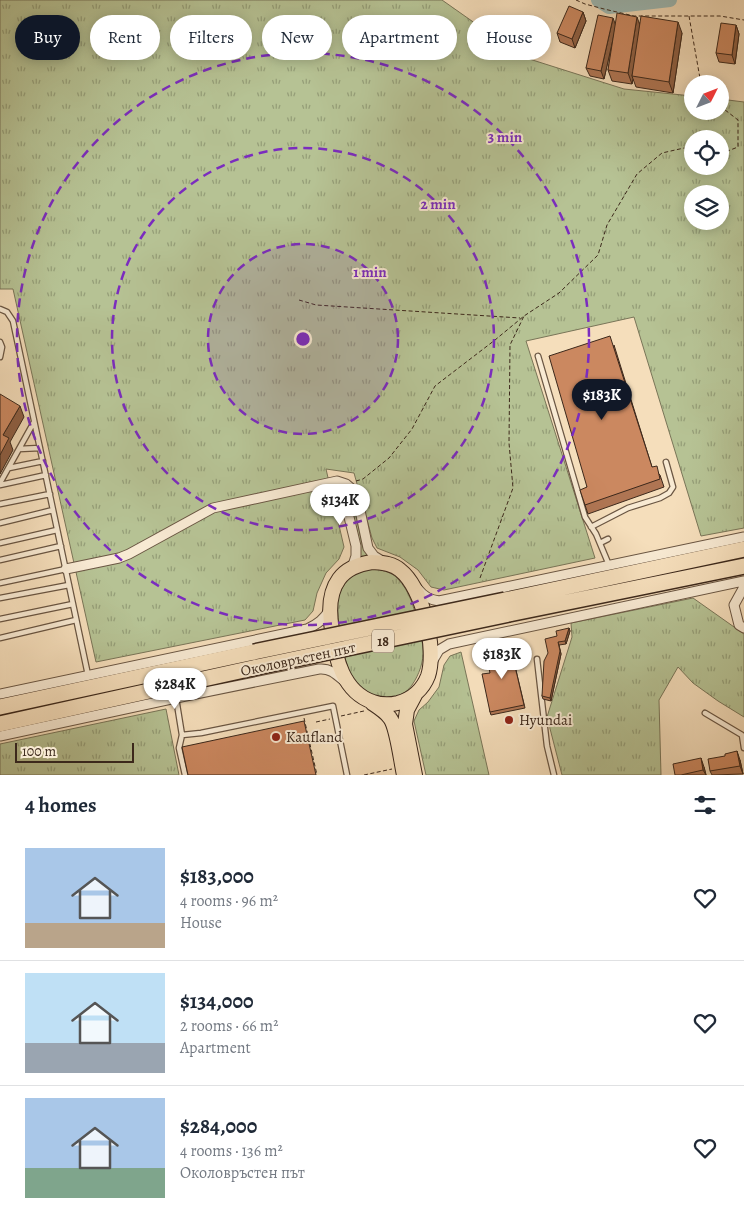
<!DOCTYPE html>
<meta charset="utf-8">
<style>
:root{--surface:#fff;--page:#f2f2f3;--text:#1f2937;--muted:#747a83;--line:#e0e1e3;--accent:#111827}
body{margin:0;font-family:Alegreya,serif;background:var(--page);color:var(--text);height:100vh;display:flex;flex-direction:column;font-size:19px;white-space:nowrap}
*{box-sizing:border-box;margin:0}
p{font-size:16px;color:var(--muted)}
.icon{flex:none;width:28px;height:28px;fill:none;stroke:currentColor;stroke-width:2;stroke-linecap:round;stroke-linejoin:round}
.map{position:relative;height:775px;overflow:hidden}
.panel{display:flex;flex-direction:column;background:var(--surface);flex:1}
.panel>*{flex:none}
.guide{position:absolute;left:15px;top:15px;width:715px;height:45px;display:flex;gap:10px}
.needle{width:32px;rotate:48deg}
.controls{position:absolute;left:684px;top:75px;display:grid;gap:10px}
.controls a{display:grid;place-items:center;width:45px;height:45px;border-radius:50%;background:var(--surface);box-shadow:0 2px 12px #0003;font-size:25px}
.scale{position:absolute;left:15px;bottom:12px;width:119px;box-sizing:border-box;padding-left:5px;border:2px solid #3c281b;border-top:0;font-size:14px;line-height:18px;white-space:nowrap;color:#3c281b;-webkit-text-stroke:4px #f8ead3;paint-order:stroke}
.price{position:absolute;translate:-50% -42px;padding:0 11px;border-radius:18px;background:#fff;color:#222;font-size:16px;line-height:32px;filter:drop-shadow(0 1px 2px #0008)}
.price::after{content:'';position:absolute;left:50%;top:30px;width:15px;height:11px;margin-left:-8px;background:inherit;clip-path:polygon(0 0,100% 0,50% 100%)}
.price.current{background:var(--accent);color:#fff}
ul{padding:0;list-style:none}
li{display:flex;align-items:center;gap:15px;height:125px;padding:0 25px}
li+li{border-top:1px solid var(--line)}
li span{display:grid;place-items:center;flex:none;width:140px;height:100px;border-radius:0px;color:#555}
li>.icon{margin-inline-start:auto}
span .icon{width:60px;height:60px;fill:#fffc;stroke-width:1}
li b{font-size:21px}
h2{display:flex;justify-content:space-between;align-items:center;height:60px;padding:0 25px;font-size:21px}
.tag{padding:0 18px;border-radius:22px;background:var(--surface);box-shadow:0 2px 12px #0003;font-size:18px;line-height:45px}
.tag.current{background:var(--accent);color:#fff}
.map>svg:first-child{display:block}
.grass{fill:url(#grass-tufts);stroke:#797558;fill-rule:evenodd}
.lines{fill:none;stroke-linecap:round;stroke-linejoin:round}
.river{stroke:#9dbbb7;stroke-width:14}
.lane-casing{stroke:#6a5643;stroke-width:7}
.street-casing{stroke:#6a5643;stroke-width:11}
.primary-casing{stroke:#3c281b;stroke-width:16}
.highway-casing{stroke:#3c281b;stroke-width:18}
.path{stroke:#3c281b;stroke-width:1;stroke-dasharray:4 2.5;stroke-linecap:butt}
.lane{stroke:#f8ead3;stroke-width:4.5}
.street{stroke:#f8ead3;stroke-width:9}
.primary{stroke:#f5debb;stroke-width:14}
.highway{stroke:#f5debb;stroke-width:15}
.highway-bridge-casing{stroke:#3c281b;stroke-width:18;stroke-linecap:butt}
.highway-bridge{stroke:#f5debb;stroke-width:15}
.wall{fill:#af7553;stroke:#3c281b}
.shaded-wall{fill:#8e5f43;stroke:#3c281b}
.building{fill:#cb8860;stroke:#3c281b}
.ring{fill:none;stroke:#7b2cbf;stroke-width:2.5;stroke-dasharray:9 6}
.poi-dot{fill:#8f2418;stroke:#f8ead3;stroke-width:2}
.labels{text-anchor:middle;stroke-width:4;stroke-linejoin:round;paint-order:stroke}
.shield{fill:#f8ead3;stroke:#746252;stroke-width:1}
.shield-label{font-size:14px;font-weight:bold;fill:#3c281b}
.street-label{font-size:15px;fill:#3c281b;stroke:#f8ead3}
.poi-label{font-size:15px;fill:#3c281b;stroke:#f8ead3;text-anchor:start}
.centre{fill:#7b2cbf;stroke:#f8ead3;stroke-width:2.5}
.ring-label{font-size:15px;text-anchor:middle;font-weight:bold;fill:#7b2cbf;stroke:#f8ead3;stroke-width:4;stroke-linejoin:round;paint-order:stroke}
</style>
<div class="map">
<svg width="744" height="775" viewBox="0 0 744 775">
<defs>
<pattern id="grass-tufts" width="24" height="20" patternUnits="userSpaceOnUse" patternTransform="scale(1.25)"><rect width="24" height="20" fill="#b6c294"/><path d="M3 7l-1-3M5 7V3M7 7l1-3M15 17l-1-3M17 17v-4M19 17l1-3" fill="none" stroke="#959e78"/></pattern>
</defs>
<rect width="100%" height="100%" fill="#f5debb"/>
<filter id="stains"><feTurbulence type="fractalNoise" baseFrequency=".004" numOctaves="4"/><feColorMatrix values="0 0 0 0 .2 0 0 0 0 .09 0 0 0 0 .02 0 0 0 .5 -.17"/></filter>
<radialGradient id="worn" r=".72"><stop offset=".6" stop-color="#630" stop-opacity="0"/><stop offset="1" stop-color="#630" stop-opacity=".3"/></radialGradient>
<path class="grass" d="M0,0H442L523,57L624,89L692,96V111H720V99L744,102V528L701,536L634,317L526,341L595,558L444,590L431,587L418,570L400,557L377,548L372,538L354,473L326,469L344,547L339,559L326,573L317,593L313,611L305,620L96,662L13,289H0ZM692,139H720V166H692ZM692,194H720V221H692Z
M349,492L352,497L363,548L371,559L357,561L359,546Z
M373,568C380,570 392,572 397,578C411,592 415,611 419,630C420,636 423,642 423,649C424,661 419,675 412,685C405,696 388,701 375,697C366,694 357,684 352,677C344,665 334,608 339,595C340,591 348,578 351,575C357,570 366,569 373,568Z
M693,598L744,634V717L718,701L693,683L678,667L659,700L661,775H562L547,717L572,637L571,623Z
M461,652L489,775H426L414,721L419,710L428,702L439,687L444,665L450,656Z
M166,709L179,775H0V744Z"/>
<g class="lines">
<path class="river" d="M598,0L609,7L670,0"/>
<g class="lane-casing">
<path id="lane" d="M0,309L7,312L13,321L88,675
M0,342L2,347L0,357
M538,356L585,517L596,534L609,565
M19,449L40,448
M9,468L43,461
M0,483L34,422
M0,485L46,475
M0,504L50,494
M0,523L53,510
M591,527L628,508L660,498L669,493L673,487L666,462
M0,543L57,530
M600,543L608,539
M0,560L61,546
M0,583L66,569
M0,598L69,585
M0,619L73,604
M0,638L76,620
M537,659L547,746L554,775
M176,698L182,735L179,748L185,775
M705,713L742,735L744,748
M182,735L201,733L333,706L347,775"/>
</g>
<g class="street-casing">
<path id="street" d="M335,482L342,488L356,546V556L352,568
M66,569L119,558L129,554L213,508L337,481L346,484L353,490L358,501L368,548L374,556L384,562
M744,587L734,605L739,625L744,628
M418,589C424,597 430,600 439,601L744,537
M432,662L439,650L449,644L744,581
M0,694L307,629C318,624 324,619 330,609
M0,736L176,698L319,669C330,668 336,674 344,681"/>
</g>
<g class="primary-casing">
<path id="primary" d="M372,562C382,563 392,563 400,570C423,588 437,649 428,676C423,689 412,699 398,703C389,705 381,705 373,702C343,692 335,658 332,630C329,613 328,594 339,579C347,568 359,564 372,562Z
M415,695L407,710L405,724L415,775
M372,703C378,707 386,712 390,718C397,727 401,762 404,775"/>
</g>
<g class="highway-casing">
<path id="highway" d="M505,600L744,549
M509,614L744,566
M0,707L254,652
M0,724L257,667"/>
</g>
<path class="path" d="M576,0L585,4L604,9L634,16H720L744,20
M689,16L701,84
M720,106L738,120V147L720,154
M299,300L316,305L520,318
M356,481L363,479L389,458L412,429L435,386L495,340L524,316L559,293L598,255L607,225L637,174L662,153L684,148L692,150
M480,578L513,488L509,443L510,345L524,316
M341,716L364,711
M304,718L317,775
M316,722L330,719
M364,775L392,769"/>
<use href="#lane" class="lane"/>
<use href="#street" class="street"/>
<use href="#primary" class="primary"/>
<use href="#highway" class="highway"/>
<g class="highway-bridge-casing">
<path id="highway-bridge" d="M254,652L505,600
M257,667L509,614"/>
</g>
<use href="#highway-bridge" class="highway-bridge"/>
</g>
<path class="wall" d="M583,12L586,21L575,48L560,42L557,33Z
M640,23L682,33L673,93L636,87L633,79L632,84L612,81L608,70L613,39L604,79L590,76L586,68L615,25Z
M736,25L739,34L735,64L719,62L716,53Z
M614,345L652,467L660,475L664,487L588,514L585,505L587,487Z
M569,628L570,631L566,644L559,645L561,654L551,701L543,699L542,696L557,636Z
M510,645L525,708L491,715L490,712V673Z
M740,760L743,774L712,775L710,771Z
M704,767L706,775H675Z"/>
<path class="shaded-wall" d="M583,12L586,21L575,48L572,39Z
M637,17L641,28L632,76L633,79L632,84L628,73Z
M613,18L616,26L604,79L601,71Z
M678,22L682,33L673,93L669,82Z
M736,25L739,34L735,64L732,55Z
M20,406L24,417L10,442L13,450L0,474V455L3,435Z
M569,628L570,631L566,644L565,641Z
M558,642L561,654L551,701L550,698Z
M737,751L740,760L743,774L740,766Z
M701,758L704,767L706,775L703,770Z"/>
<path class="building" d="M569,6L583,12L572,39L557,33Z
M617,13L637,17L628,73L608,70Z
M598,15L613,18L601,71L586,68Z
M641,16L678,22L669,82L632,76Z
M721,23L736,25L732,55L716,53Z
M610,336L652,467L657,466L660,479L585,505L580,490L587,487L549,356Z
M0,394L20,406L3,435L9,438L0,455Z
M569,628L565,641L558,642L560,651L550,698L542,696L544,661L548,653L545,639L557,636L556,631Z
M510,645L524,705L490,712L482,674L490,673L485,650Z
M304,721L316,775H188L182,747Z
M737,751L740,766L710,771L708,759L725,756V754Z
M701,758L703,770L681,775H675L673,764Z"/>
<circle cx="303" cy="339" r="95" fill="#7b2cbf" fill-opacity=".12"/>
<g class="ring">
<circle cx="303" cy="339" r="95"/>
<circle cx="303" cy="339" r="191"/>
<circle cx="303" cy="339" r="286"/>
</g>
<g class="poi-dot">
<circle cx="509" cy="720" r="5"/>
<circle cx="276" cy="737" r="5"/>
</g>
<g class="labels">
<rect class="shield" x="372" y="629.5" width="22" height="23" rx="4"/>
<g class="shield-label">
<text x="383" y="646">18</text>
</g>
<g class="street-label">
<text transform="translate(298 659) rotate(-12)" y="5">Околовръстен път</text>
</g>
<g class="poi-label">
<text x="519" y="725">Hyundai</text>
<text x="286" y="742">Kaufland</text>
</g>
</g>
<circle cx="303" cy="339" r="8" class="centre"/>
<g class="ring-label">
<text x="505" y="142">3 min</text>
<text x="438" y="209">2 min</text>
<text x="370" y="277">1 min</text>
</g>
<rect width="100%" height="100%" filter="url(#stains)"/>
<rect width="100%" height="100%" fill="url(#worn)"/>
</svg>
<div class="controls">
<a><svg class="needle" viewBox="-14 -14 28 28"><path d="M0-13l5 13h-10z" fill="#e53935"/><path d="M0 13l5-13h-10z" fill="#747a83"/></svg></a>
<a><svg class="icon" aria-label="locate" viewBox="0 0 24 24"><circle cx="12" cy="12" r="6"/><path d="M12 2v4M12 18v4M2 12h4M18 12h4"/></svg></a>
<a><svg class="icon" aria-label="layers" viewBox="0 0 24 24"><path d="M12 4l9 5-9 5-9-5zM3 14l9 5 9-5"/></svg></a>
</div>
<div class="scale">100 m</div>
<b class="price current" style="left:602px;top:421px">$183K</b>
<b class="price" style="left:340px;top:526px">$134K</b>
<b class="price" style="left:502px;top:680px">$183K</b>
<b class="price" style="left:175px;top:710px">$284K</b>
<div class="guide">
<a class="tag current">Buy</a>
<a class="tag">Rent</a>
<a class="tag">Filters</a>
<a class="tag">New</a>
<a class="tag">Apartment</a>
<a class="tag">House</a>
</div>
</div>
<section class="panel">
<h2>4 homes<svg class="icon" aria-label="filters" viewBox="0 0 24 24"><path d="M4 7h16M4 17h16"/><circle cx="9" cy="7" r="2"/><circle cx="15" cy="17" r="2"/></svg></h2>
<ul>
<li><span style="background:linear-gradient(#a9c7e8 75%,#b9a48a 0)"><svg class="icon" aria-label="home" viewBox="0 0 24 24"><path d="M3 11l9-7 9 7M6 9v11h12V9"/></svg></span><div><b>$183,000</b><p>4 rooms · 96 m²</p><p>House</p></div><svg class="icon" aria-label="heart" viewBox="0 0 24 24"><path d="M12 20l-8-8c-3-5 5-10 8-4 3-6 11-1 8 4z"/></svg></li>
<li><span style="background:linear-gradient(#bfe0f5 70%,#9aa5b1 0)"><svg class="icon" aria-label="home" viewBox="0 0 24 24"><path d="M3 11l9-7 9 7M6 9v11h12V9"/></svg></span><div><b>$134,000</b><p>2 rooms · 66 m²</p><p>Apartment</p></div><svg class="icon" aria-label="heart" viewBox="0 0 24 24"><path d="M12 20l-8-8c-3-5 5-10 8-4 3-6 11-1 8 4z"/></svg></li>
<li><span style="background:linear-gradient(#a9c7e8 70%,#7fa58c 0)"><svg class="icon" aria-label="home" viewBox="0 0 24 24"><path d="M3 11l9-7 9 7M6 9v11h12V9"/></svg></span><div><b>$284,000</b><p>4 rooms · 136 m²</p><p>Околовръстен път</p></div><svg class="icon" aria-label="heart" viewBox="0 0 24 24"><path d="M12 20l-8-8c-3-5 5-10 8-4 3-6 11-1 8 4z"/></svg></li>
</ul>
</section>
